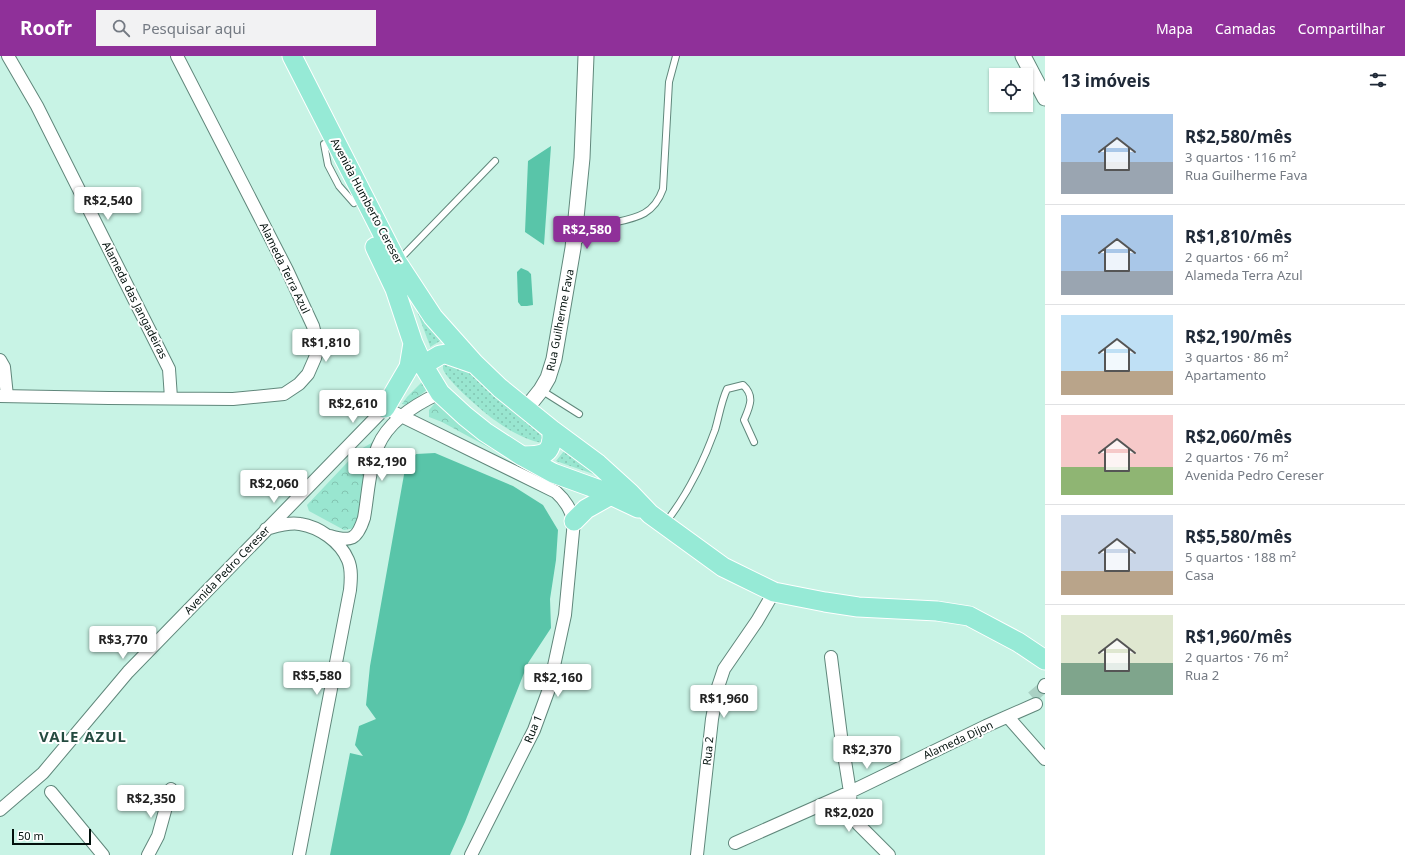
<!DOCTYPE html>
<html lang="pt">
<meta charset="utf-8">
<style>
:root{--surface:#fff;--page:#f2f2f3;--text:#1f2937;--muted:#747a83;--line:#e0e1e3;--accent:#8f3099}
body{margin:0;font-family:"Noto Sans",sans-serif;background:var(--page);color:var(--text);height:100vh;display:flex;flex-direction:column;font-size:15px;white-space:nowrap}
*{box-sizing:border-box;margin:0}
p{font-size:13px;color:var(--muted)}
.icon{flex:none;width:22px;height:22px;fill:none;stroke:currentColor;stroke-width:2;stroke-linecap:round;stroke-linejoin:round}
.map{position:relative;flex:1;overflow:hidden}
.side{display:flex;flex-direction:column;background:var(--surface);width:360px}
.side>*{flex:none}
.controls{position:absolute;left:989px;top:12px;display:grid;gap:8px}
.controls a{display:grid;place-items:center;width:44px;height:44px;border-radius:0px;background:var(--surface);box-shadow:0 1px 3px #0004;font-size:20px}
.scale{position:absolute;left:12px;bottom:10px;width:79px;box-sizing:border-box;padding-left:4px;border:2px solid #02100c;border-top:0;font-size:11px;line-height:14px;white-space:nowrap;color:#02100c;-webkit-text-stroke:3px #fff;paint-order:stroke}
.price{position:absolute;translate:-50% -34px;padding:0 9px;border-radius:4px;background:#fff;color:#222;font-size:13px;line-height:26px;filter:drop-shadow(0 1px 2px #0008)}
.price::after{content:'';position:absolute;left:50%;top:24px;width:12px;height:9px;margin-left:-6px;background:inherit;clip-path:polygon(0 0,100% 0,50% 100%)}
.price.current{background:var(--accent);color:#fff}
ul{padding:0;list-style:none}
li{display:flex;align-items:center;gap:12px;height:100px;padding:0 16px}
li+li{border-top:1px solid var(--line)}
li span{display:grid;place-items:center;flex:none;width:112px;height:80px;border-radius:0px;color:#555}
li>.icon{margin-inline-start:auto}
span .icon{width:48px;height:48px;fill:#fffc;stroke-width:1}
li b{font-size:17px}
h2{display:flex;justify-content:space-between;align-items:center;height:48px;padding:0 16px;font-size:17px}
header{display:flex;align-items:center;gap:24px;box-sizing:border-box;height:56px;padding:0 20px;background:var(--accent);color:#fff}
header strong{font-size:19px}
nav{display:flex;gap:22px;margin-inline-start:auto;font-size:14px}
.search{width:280px;height:36px;background:var(--page);display:flex;align-items:center;gap:10px;box-sizing:border-box;padding:0 14px;border-radius:0px;color:var(--muted);font-size:15px}
main{display:flex;flex:1;min-height:0}
.map>svg:first-child{display:block}
.grass{fill:url(#grass-dots)}
.park{fill:url(#park-crowns)}
.water{fill:#59c5a9}
.lines{fill:none;stroke-linecap:round;stroke-linejoin:round}
.minor-tunnel{stroke:#aad1c4;stroke-width:12;stroke-dasharray:12 6;stroke-linecap:butt}
.service-casing{stroke:#60877b;stroke-width:8}
.minor-casing{stroke:#60877b;stroke-width:14}
.tertiary-casing{stroke:#60877b;stroke-width:17}
.primary-casing{stroke:#fff;stroke-width:21}
.service{stroke:#fff;stroke-width:6}
.minor{stroke:#fff;stroke-width:12}
.tertiary{stroke:#fff;stroke-width:15}
.primary{stroke:#96ead6;stroke-width:19}
.labels{text-anchor:middle;stroke-width:4;stroke-linejoin:round;paint-order:stroke}
.street-label{font-size:11px;fill:#02100c;stroke:#fff}
.district-label{font-size:15px;font-weight:bold;letter-spacing:1px;fill:#244b40;stroke:#fff}
</style>
<header>
<strong>Roofr</strong>
<div class="search"><svg class="icon" aria-label="search" viewBox="0 0 24 24"><circle cx="10" cy="10" r="6"/><path d="M15 15l6 6"/></svg>Pesquisar aqui</div>
<nav><a>Mapa</a><a>Camadas</a><a>Compartilhar</a></nav>
</header>
<main>
<div class="map">
<svg width="1045" height="799" viewBox="0 0 1045 799">
<defs>
<pattern id="grass-dots" width="8" height="8" patternUnits="userSpaceOnUse"><rect width="8" height="8" fill="#99e6d0"/><path d="M2 2h.1M6 6h.1" fill="none" stroke="#82c4b1" stroke-width="1.8" stroke-linecap="round"/></pattern>
<pattern id="park-crowns" width="20" height="18" patternUnits="userSpaceOnUse"><rect width="20" height="18" fill="#99e6d0"/><path d="M2 6a3 3 0 1 1 6 0M12 15a3 3 0 1 1 6 0" fill="none" stroke="#82c4b1"/></pattern>
</defs>
<rect width="100%" height="100%" fill="#c8f3e5"/>
<path class="grass" d="M405,223L445,282L430,291V290Z
M455,303L543,381V387C528,385 508,374 496,365C485,358 446,324 443,313C443,311 443,309 443,307Z
M568,390L619,427L556,405Z"/>
<path class="park" d="M427,321L432,330L407,349L402,348L407,341Z
M436,346L446,349L452,362L524,405L523,410L442,366L429,361V354Z
M375,385L370,412L355,472L344,474L309,455L307,449L359,394Z"/>
<path class="water" d="M551,90L544,189L525,176L528,105Z
M521,212L528,215L531,218L533,249L527,250H521L518,246L517,216Z
M435,397L513,430L543,449L558,474L556,504L550,543L551,572L528,607L465,766L450,799H330L350,697L363,700L355,689L359,670L376,663L366,649L370,610L405,413L416,398Z"/>
<g class="lines">
<path class="minor-tunnel" d="M1032,641L1044,631"/>
<g class="service-casing">
<path id="service" d="M324,88L328,109L339,130L354,147
M577,187C582,182 587,176 593,172C597,169 603,169 608,168C634,162 653,161 663,133L669,26L676,0
M399,204L495,105
M541,334L579,358
M666,466C687,439 703,407 715,374C719,361 721,346 727,333L743,329C755,340 750,350 744,364L754,386"/>
</g>
<g class="minor-casing">
<path id="minor" d="M8,0L37,50L169,313L171,342
M0,304L4,311L7,340
M0,340L109,342L233,343L284,338L299,328L308,318L315,302L318,290L313,270L287,214L177,0
M385,352L556,436C566,445 570,453 574,465L565,559L549,633L534,674L471,799
M266,473C277,470 289,466 300,468C319,471 340,485 348,504C352,513 351,524 350,534L299,799
M330,480C351,486 357,484 364,462C368,440 369,411 378,390C389,364 416,348 440,337
M831,601L841,680L850,736L851,755L858,768L889,799
M1044,631L1045,629
M1008,661L1045,703
M51,736L103,799
M0,754L43,717L128,616L390,347
M735,787L850,736L986,670L1036,648
M148,799L158,780L171,733
M697,799L712,663L718,631L724,613L757,565L774,536"/>
</g>
<g class="tertiary-casing">
<path id="tertiary" d="M1023,0L1045,42
M524,352L533,344L541,334L548,322L554,303L573,192L582,102L586,0"/>
</g>
<g class="primary-casing">
<path id="primary" d="M292,0L397,206L433,261L474,307L500,332L552,374L598,408L630,437L650,458L723,511L774,536L825,546L858,551L937,555L969,560L1018,586L1045,604
M375,191L395,233L413,287L423,309L440,337L465,360L485,376L522,400L553,417L600,434L638,452
M423,309L440,299L446,298L472,307
M385,352L409,311L413,287
M522,400C544,400 553,399 552,374
M574,465L586,453L611,439"/>
</g>
<use href="#service" class="service"/>
<use href="#minor" class="minor"/>
<use href="#tertiary" class="tertiary"/>
<use href="#primary" class="primary"/>
</g>
<g class="labels">
<g class="street-label">
<text transform="translate(367 145) rotate(62)" y="4">Avenida Humberto Cereser</text>
<text transform="translate(285 212) rotate(64)" y="4">Alameda Terra Azul</text>
<text transform="translate(135 244) rotate(63)" y="4">Alameda das Jangadeiras</text>
<text transform="translate(560 264) rotate(-79)" y="4">Rua Guilherme Fava</text>
<text transform="translate(227 514) rotate(-46)" y="4">Avenida Pedro Cereser</text>
<text transform="translate(533 673) rotate(-67)" y="4">Rua 1</text>
<text transform="translate(958 684) rotate(-25)" y="4">Alameda Dijon</text>
<text transform="translate(708 695) rotate(-84)" y="4">Rua 2</text>
</g>
<g class="district-label">
<text x="83" y="686">VALE AZUL</text>
</g>
</g>
</svg>
<div class="controls">
<a><svg class="icon" aria-label="locate" viewBox="0 0 24 24"><circle cx="12" cy="12" r="6"/><path d="M12 2v4M12 18v4M2 12h4M18 12h4"/></svg></a>
</div>
<div class="scale">50 m</div>
<b class="price" style="left:108px;top:165px">R$2,540</b>
<b class="price current" style="left:587px;top:194px">R$2,580</b>
<b class="price" style="left:326px;top:307px">R$1,810</b>
<b class="price" style="left:353px;top:368px">R$2,610</b>
<b class="price" style="left:382px;top:426px">R$2,190</b>
<b class="price" style="left:274px;top:448px">R$2,060</b>
<b class="price" style="left:123px;top:604px">R$3,770</b>
<b class="price" style="left:317px;top:640px">R$5,580</b>
<b class="price" style="left:558px;top:642px">R$2,160</b>
<b class="price" style="left:724px;top:663px">R$1,960</b>
<b class="price" style="left:867px;top:714px">R$2,370</b>
<b class="price" style="left:151px;top:763px">R$2,350</b>
<b class="price" style="left:849px;top:777px">R$2,020</b>
</div>
<section class="side">
<h2>13 imóveis<svg class="icon" aria-label="filters" viewBox="0 0 24 24"><path d="M4 7h16M4 17h16"/><circle cx="9" cy="7" r="2"/><circle cx="15" cy="17" r="2"/></svg></h2>
<ul>
<li><span style="background:linear-gradient(#a9c7e8 60%,#9aa5b1 0)"><svg class="icon" aria-label="home" viewBox="0 0 24 24"><path d="M3 11l9-7 9 7M6 9v11h12V9"/></svg></span><div><b>R$2,580/mês</b><p>3 quartos · 116 m²</p><p>Rua Guilherme Fava</p></div></li>
<li><span style="background:linear-gradient(#a9c7e8 70%,#9aa5b1 0)"><svg class="icon" aria-label="home" viewBox="0 0 24 24"><path d="M3 11l9-7 9 7M6 9v11h12V9"/></svg></span><div><b>R$1,810/mês</b><p>2 quartos · 66 m²</p><p>Alameda Terra Azul</p></div></li>
<li><span style="background:linear-gradient(#bfe0f5 70%,#b9a48a 0)"><svg class="icon" aria-label="home" viewBox="0 0 24 24"><path d="M3 11l9-7 9 7M6 9v11h12V9"/></svg></span><div><b>R$2,190/mês</b><p>3 quartos · 86 m²</p><p>Apartamento</p></div></li>
<li><span style="background:linear-gradient(#f6c9c9 65%,#8fb573 0)"><svg class="icon" aria-label="home" viewBox="0 0 24 24"><path d="M3 11l9-7 9 7M6 9v11h12V9"/></svg></span><div><b>R$2,060/mês</b><p>2 quartos · 76 m²</p><p>Avenida Pedro Cereser</p></div></li>
<li><span style="background:linear-gradient(#c9d6e8 70%,#b9a48a 0)"><svg class="icon" aria-label="home" viewBox="0 0 24 24"><path d="M3 11l9-7 9 7M6 9v11h12V9"/></svg></span><div><b>R$5,580/mês</b><p>5 quartos · 188 m²</p><p>Casa</p></div></li>
<li><span style="background:linear-gradient(#dfe7d0 60%,#7fa58c 0)"><svg class="icon" aria-label="home" viewBox="0 0 24 24"><path d="M3 11l9-7 9 7M6 9v11h12V9"/></svg></span><div><b>R$1,960/mês</b><p>2 quartos · 76 m²</p><p>Rua 2</p></div></li>
</ul>
</section>
</main>
